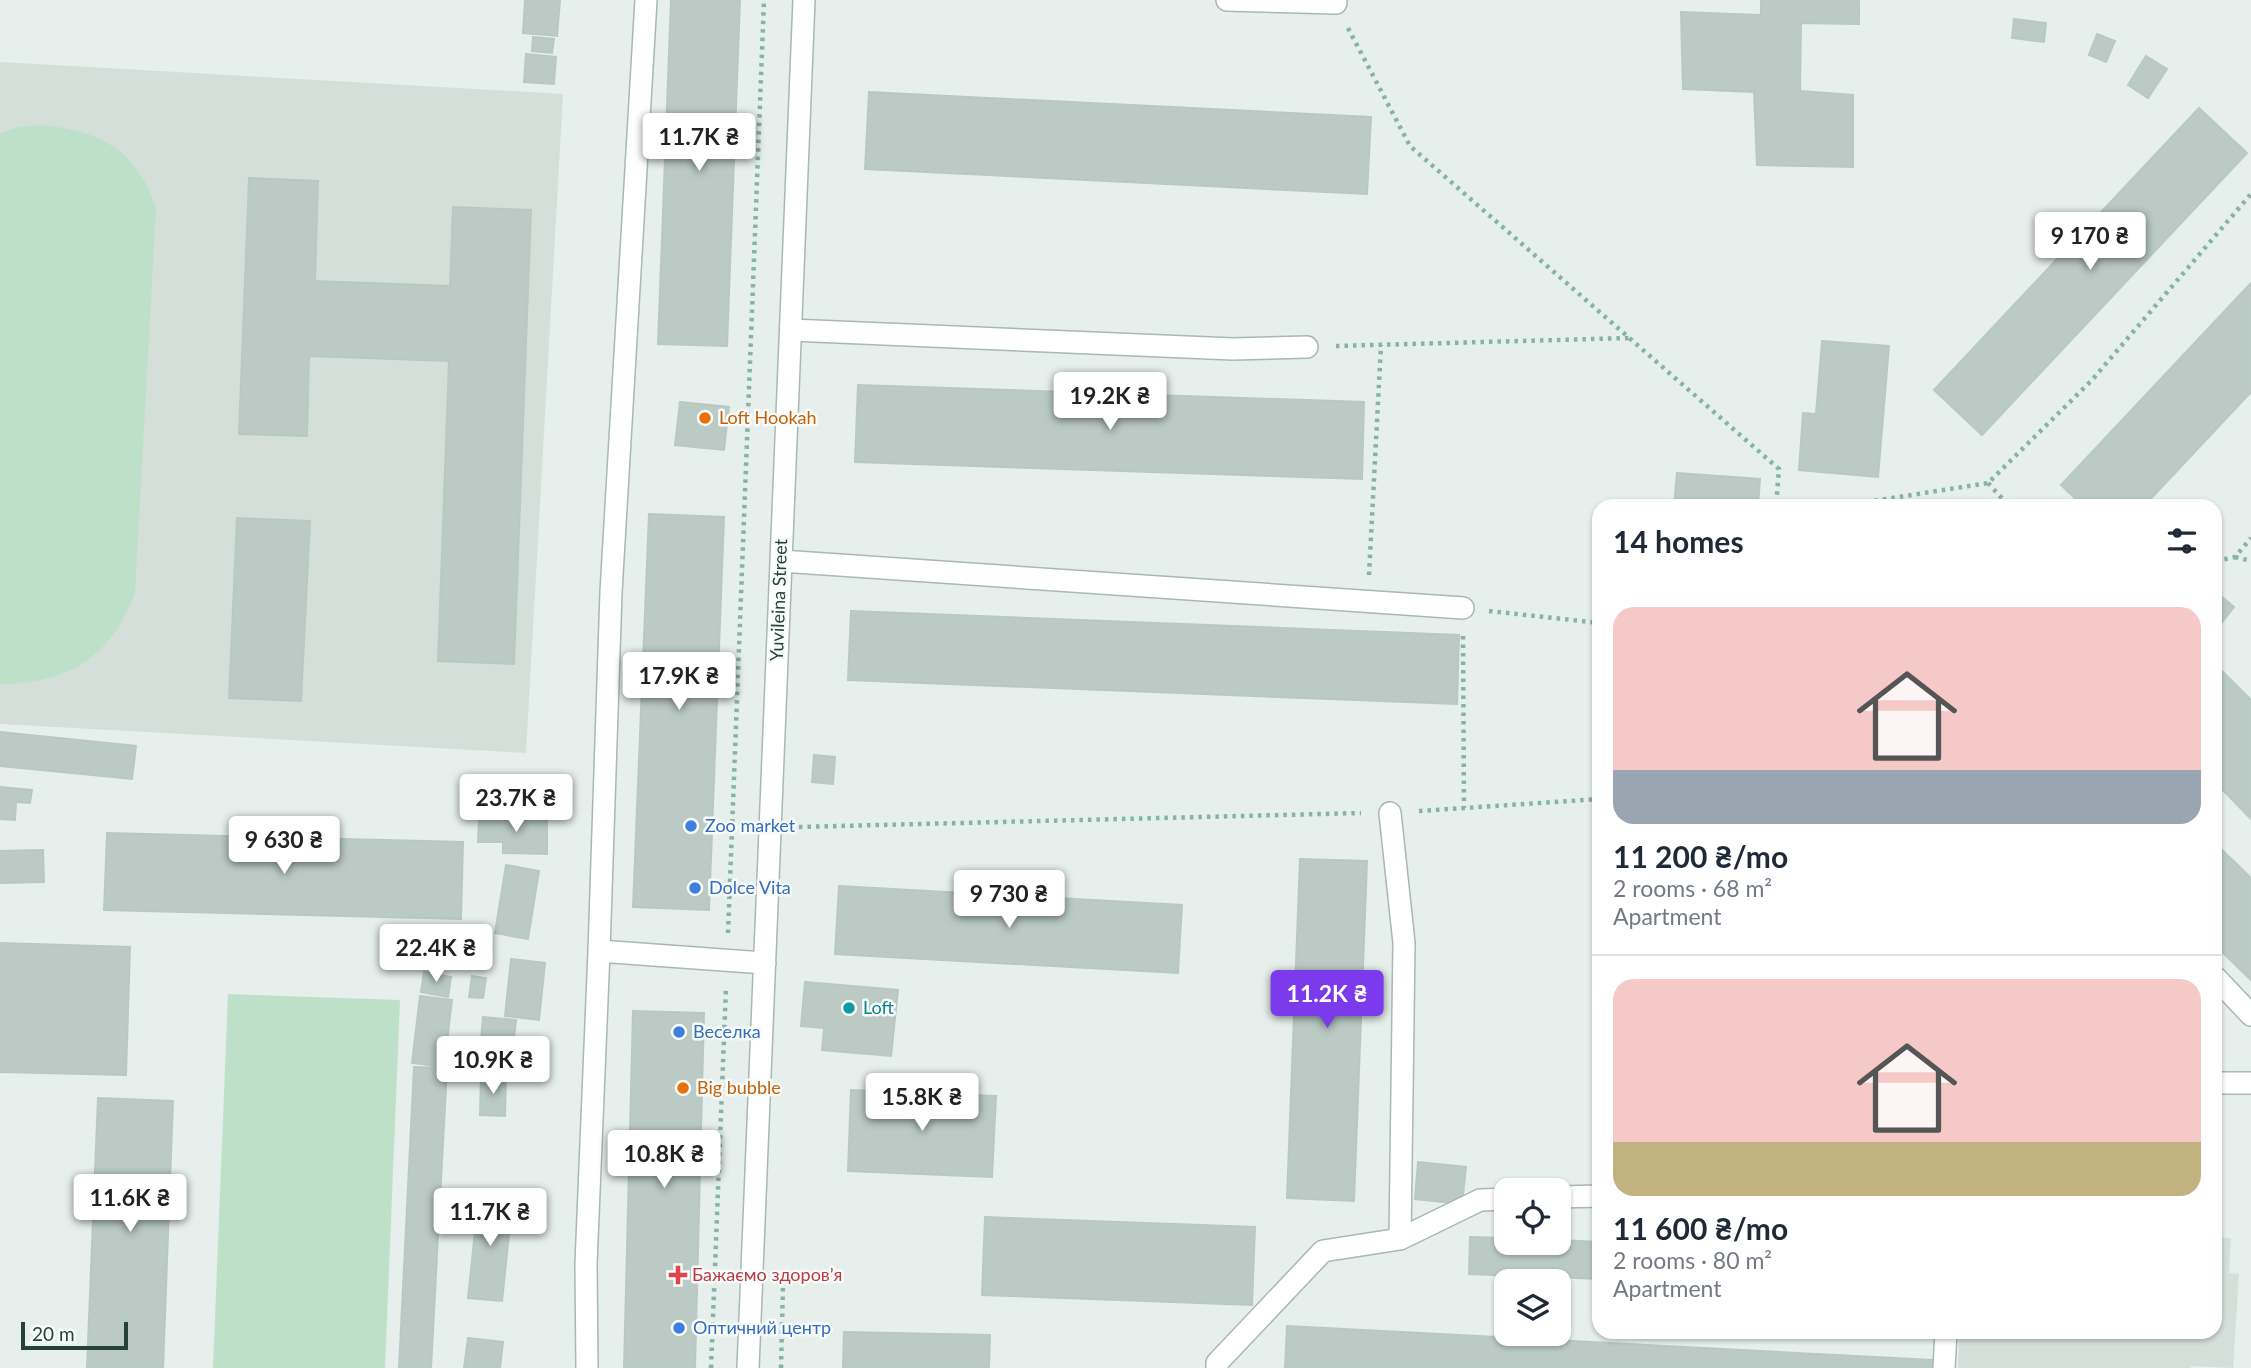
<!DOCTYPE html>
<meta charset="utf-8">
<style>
:root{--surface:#fff;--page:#f2f2f3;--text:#1f2937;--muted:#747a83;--line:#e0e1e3;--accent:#7c3aed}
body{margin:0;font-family:Lato,sans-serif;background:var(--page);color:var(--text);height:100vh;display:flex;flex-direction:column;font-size:26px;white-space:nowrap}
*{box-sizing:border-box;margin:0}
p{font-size:23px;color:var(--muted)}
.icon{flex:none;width:38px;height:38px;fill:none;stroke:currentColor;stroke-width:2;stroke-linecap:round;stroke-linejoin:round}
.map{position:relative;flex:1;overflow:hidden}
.panel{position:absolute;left:1592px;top:499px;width:630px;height:840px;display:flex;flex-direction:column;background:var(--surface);border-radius:21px;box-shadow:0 2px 5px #0004}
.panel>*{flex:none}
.fabs{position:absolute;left:1494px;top:1178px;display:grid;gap:14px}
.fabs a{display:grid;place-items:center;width:77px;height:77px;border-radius:14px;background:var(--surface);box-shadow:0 2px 5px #0004;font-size:35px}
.scale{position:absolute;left:21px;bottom:18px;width:107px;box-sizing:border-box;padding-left:7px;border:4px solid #24423a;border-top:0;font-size:19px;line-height:24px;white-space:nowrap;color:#24423a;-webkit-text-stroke:5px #f7fbf9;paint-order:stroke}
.price{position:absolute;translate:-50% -60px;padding:0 16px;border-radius:7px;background:#fff;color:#222;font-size:23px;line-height:46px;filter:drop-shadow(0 2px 4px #0008)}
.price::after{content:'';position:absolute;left:50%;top:42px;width:21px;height:16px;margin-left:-10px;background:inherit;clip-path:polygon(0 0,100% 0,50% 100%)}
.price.selected{background:var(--accent);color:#fff}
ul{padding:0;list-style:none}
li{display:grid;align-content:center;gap:14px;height:371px;padding:0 21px}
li+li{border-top:2px solid var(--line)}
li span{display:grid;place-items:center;height:217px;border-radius:21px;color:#555}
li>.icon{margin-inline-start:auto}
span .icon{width:126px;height:126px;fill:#fffc;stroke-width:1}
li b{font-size:30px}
h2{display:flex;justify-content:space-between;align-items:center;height:84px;padding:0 21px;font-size:30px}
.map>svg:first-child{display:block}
.built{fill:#d4dfda}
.green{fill:#bfe0c8}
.building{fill:#bbcac4;stroke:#b8c9c2;stroke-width:2}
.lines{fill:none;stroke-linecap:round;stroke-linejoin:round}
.minor-casing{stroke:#a8b8b2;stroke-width:24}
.path{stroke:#86b3a5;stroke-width:4.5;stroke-dasharray:3.5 5;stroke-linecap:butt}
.minor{stroke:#fff;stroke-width:21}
.food-dot{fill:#e8710a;stroke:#f7fbf9;stroke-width:2.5}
.shop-dot{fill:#3f7fe0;stroke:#f7fbf9;stroke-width:2.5}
.culture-dot{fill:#0f9aa8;stroke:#f7fbf9;stroke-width:2.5}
.health-dot{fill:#e0444e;stroke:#f7fbf9;stroke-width:2.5}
.labels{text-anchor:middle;stroke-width:5;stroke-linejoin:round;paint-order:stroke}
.food-label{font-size:18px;fill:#c56008;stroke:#f7fbf9;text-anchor:start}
.street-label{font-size:18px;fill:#24423a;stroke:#f7fbf9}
.shop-label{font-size:18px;fill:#366cbe;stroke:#f7fbf9;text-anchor:start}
.culture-label{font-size:18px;fill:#0d838f;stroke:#f7fbf9;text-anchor:start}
.health-label{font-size:18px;fill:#be3a42;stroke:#f7fbf9;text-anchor:start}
</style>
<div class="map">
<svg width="2251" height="1368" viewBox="0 0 2251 1368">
<rect width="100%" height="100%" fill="#e6efeb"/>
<path class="built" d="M0,62L563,94L526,753L0,724Z
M2216,1237L2231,1238L2229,1273L2239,1274L2233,1368L2191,1366V1368H1958L1959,1332H2216Z"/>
<path class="green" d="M42,125C101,131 137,150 156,208L135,593C111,657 68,684 0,684V133L19,127Z
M228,994L400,1000L385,1368H213Z"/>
<path class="building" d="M525,0H560L557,36L523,33Z
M671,0H740L727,346L658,344Z
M1761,0H1859V24L1801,23L1800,91L1853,95V167L1757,165L1754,92L1683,89L1681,12L1761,15Z
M2014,19L2046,23L2044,42L2012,38Z
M2097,34L2115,41L2106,62L2089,55Z
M533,37L554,39L552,53L532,51Z
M526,54L556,57L554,84L524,82Z
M2146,56L2167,69L2148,98L2128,85Z
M869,92L1371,117L1367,194L865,169Z
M2199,108L2247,153L1982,435L1934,390Z
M249,178L318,181L315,281L450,286L453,207L531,210L514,664L438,661L449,361L309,356L307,436L239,434Z
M2251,283V392L2144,506H2083L2061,485Z
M1822,341L1889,346L1878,477L1799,470L1803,413L1816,414Z
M858,385L1364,402L1362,479L855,462Z
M680,402L729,407L724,450L675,445Z
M1677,473L1760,479L1758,506H1674Z
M649,514L724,517L709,910L633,907Z
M237,518L310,521L301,701L229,698Z
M2216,592L2234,607L2216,630Z
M851,611L1459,635L1457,704L848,680Z
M2216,665L2251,700V819L2216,783Z
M0,732L136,746L132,779L0,766Z
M814,755L835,757L833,784L812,782Z
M0,787L32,790L30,803L16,802L15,820L0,819Z
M479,818L547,819V854L503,853V842H478Z
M107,833L463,842L461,919L104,910Z
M2216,844L2251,878V980L2216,946Z
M43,850L44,882L0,883V851Z
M1300,859L1367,861L1354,1201L1287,1198Z
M506,865L539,871L528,939L495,933Z
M839,886L1182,905L1178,973L835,954Z
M0,943L130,947L126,1075L0,1072Z
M511,959L545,963L539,1020L505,1016Z
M424,972L451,977L448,997L421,992Z
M472,976L486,978L483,998L469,997Z
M805,982L898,990L891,1056L822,1050L824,1028L801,1026Z
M420,996L452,1000L444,1067L412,1063Z
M633,1011L704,1013L695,1368H624Z
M483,1017L516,1020L511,1067L479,1064Z
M414,1067L447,1068L431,1368H399Z
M481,1075L506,1076L505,1116L480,1115Z
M851,1090L996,1096L992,1177L848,1171Z
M98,1098L173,1101L163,1368H87Z
M1418,1162L1466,1167L1462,1204L1415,1199Z
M479,1194L513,1197L502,1301L468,1298Z
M985,1217L1255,1227L1252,1305L982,1295Z
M1470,1237L1507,1238V1242H1559V1240L1600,1242V1279L1469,1274Z
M1287,1326L1932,1360L1931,1368H1285Z
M844,1332L990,1335L989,1368H843Z
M468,1338L503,1342L500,1368H464Z"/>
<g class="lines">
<g class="minor-casing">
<path id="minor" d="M1227,0L1336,3
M791,330L1233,349L1307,347
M781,561L1463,608
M1390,813L1404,943L1400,1239
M599,951L765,963
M2216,978L2251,1015
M2216,1083H2251
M1559,1197L1600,1196
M587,1368L586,1264L599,951L611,592L646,0
M748,1368L804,0
M1217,1368V1363L1323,1251L1400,1239L1480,1200L1507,1199
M1944,1368L1946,1332"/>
</g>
<path class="path" d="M1348,28L1410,146L1779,469L1776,506
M1336,346L1630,338
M1988,483L2009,506
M1841,506L1988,483L2092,380L2251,194
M2235,557L2251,561
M2216,561L2235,557L2251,538
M1369,575L1381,345
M1489,611L1600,623
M1463,636L1464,808
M1419,811L1600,799
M799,827L1361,813
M728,933L764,0
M711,1368L726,988
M781,1368L783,1285"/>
<use href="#minor" class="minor"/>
</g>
<g class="food-dot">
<circle cx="705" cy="418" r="7"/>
<circle cx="683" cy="1088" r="7"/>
</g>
<g class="shop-dot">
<circle cx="691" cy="826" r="7"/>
<circle cx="695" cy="888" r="7"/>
<circle cx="679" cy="1032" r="7"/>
<circle cx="679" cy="1328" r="7"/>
</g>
<circle class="culture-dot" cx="849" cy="1008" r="7"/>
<path class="health-dot" d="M674.5 1264.5h7v7h7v7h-7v7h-7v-7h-7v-7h7z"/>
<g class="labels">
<g class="food-label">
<text x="719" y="424">Loft Hookah</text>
<text x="697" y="1094">Big bubble</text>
</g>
<g class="street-label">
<text transform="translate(779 600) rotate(-88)" y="6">Yuvileina Street</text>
</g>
<g class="shop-label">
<text x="705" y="832">Zoo market</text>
<text x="709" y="894">Dolce Vita</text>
<text x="693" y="1038">Веселка</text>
<text x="693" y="1334">Оптичний центр</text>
</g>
<g class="culture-label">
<text x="863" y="1014">Loft</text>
</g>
<g class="health-label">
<text x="692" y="1281">Бажаємо здоровʼя</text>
</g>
</g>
</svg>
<div class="fabs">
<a><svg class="icon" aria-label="locate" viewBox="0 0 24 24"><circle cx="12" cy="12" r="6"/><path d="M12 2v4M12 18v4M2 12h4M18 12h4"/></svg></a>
<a><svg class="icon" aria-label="layers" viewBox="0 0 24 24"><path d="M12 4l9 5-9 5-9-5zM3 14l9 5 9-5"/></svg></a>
</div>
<div class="scale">20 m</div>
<b class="price" style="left:699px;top:173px">11.7K ₴</b>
<b class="price" style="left:2090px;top:272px">9 170 ₴</b>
<b class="price" style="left:1110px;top:432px">19.2K ₴</b>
<b class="price" style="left:679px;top:712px">17.9K ₴</b>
<b class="price" style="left:516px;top:834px">23.7K ₴</b>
<b class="price" style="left:284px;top:876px">9 630 ₴</b>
<b class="price" style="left:1009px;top:930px">9 730 ₴</b>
<b class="price" style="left:436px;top:984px">22.4K ₴</b>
<b class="price selected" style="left:1327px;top:1030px">11.2K ₴</b>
<b class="price" style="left:493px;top:1096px">10.9K ₴</b>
<b class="price" style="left:922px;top:1133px">15.8K ₴</b>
<b class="price" style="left:664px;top:1190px">10.8K ₴</b>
<b class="price" style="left:130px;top:1234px">11.6K ₴</b>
<b class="price" style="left:490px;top:1248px">11.7K ₴</b>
<section class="panel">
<h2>14 homes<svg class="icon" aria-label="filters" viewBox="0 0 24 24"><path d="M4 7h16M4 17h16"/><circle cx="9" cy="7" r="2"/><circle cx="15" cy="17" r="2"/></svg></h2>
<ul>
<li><span style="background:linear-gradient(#f6c9c9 75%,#9aa5b1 0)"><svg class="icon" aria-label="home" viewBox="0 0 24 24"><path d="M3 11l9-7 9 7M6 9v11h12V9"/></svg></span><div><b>11 200 ₴/mo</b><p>2 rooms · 68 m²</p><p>Apartment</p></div></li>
<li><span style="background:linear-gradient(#f6c9c9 75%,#c2b280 0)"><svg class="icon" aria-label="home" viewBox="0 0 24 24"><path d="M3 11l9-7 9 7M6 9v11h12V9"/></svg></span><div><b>11 600 ₴/mo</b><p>2 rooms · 80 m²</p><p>Apartment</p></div></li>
</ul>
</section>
</div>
